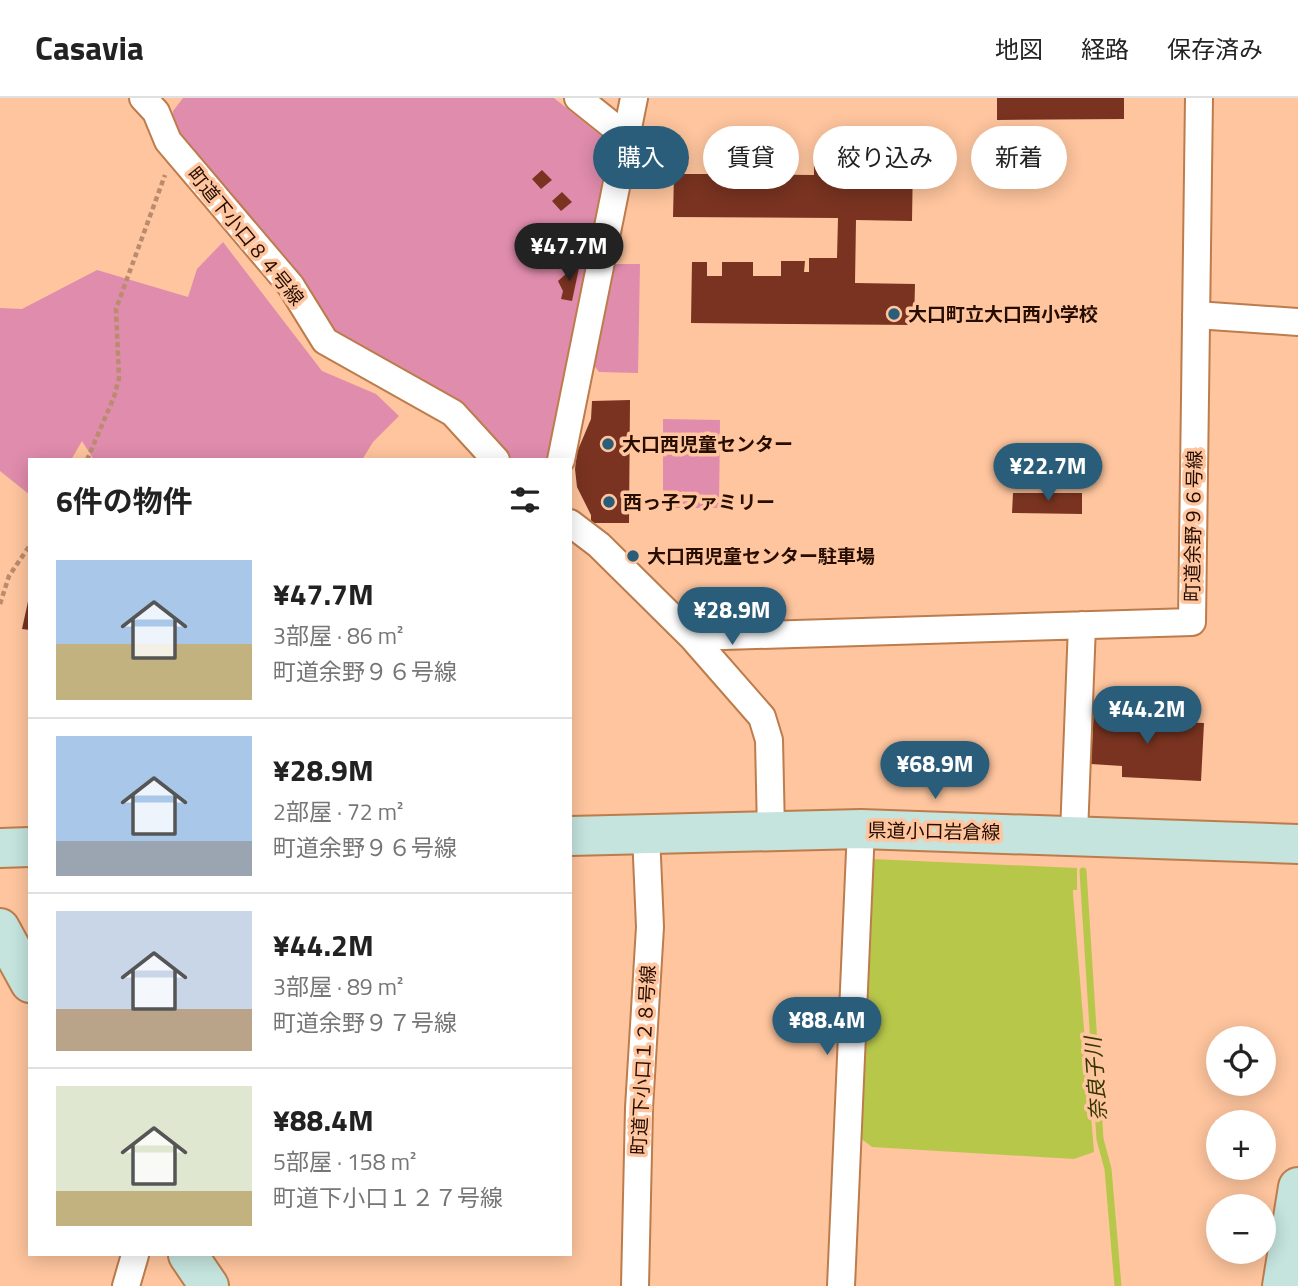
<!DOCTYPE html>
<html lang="ja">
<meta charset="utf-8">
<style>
:root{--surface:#fff;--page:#f2f2f2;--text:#222;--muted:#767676;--line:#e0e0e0;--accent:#2a5d7a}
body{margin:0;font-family:"Titillium Web","Noto Sans JP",sans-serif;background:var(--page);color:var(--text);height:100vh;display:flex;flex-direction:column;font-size:26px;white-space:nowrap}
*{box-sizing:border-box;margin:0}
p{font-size:23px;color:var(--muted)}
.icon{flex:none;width:38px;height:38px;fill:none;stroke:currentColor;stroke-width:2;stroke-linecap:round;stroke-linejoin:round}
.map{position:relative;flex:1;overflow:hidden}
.sheet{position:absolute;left:28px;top:360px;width:544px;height:798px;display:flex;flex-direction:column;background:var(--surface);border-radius:0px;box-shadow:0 4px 18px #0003}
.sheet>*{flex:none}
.top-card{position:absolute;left:593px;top:28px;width:598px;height:63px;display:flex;gap:14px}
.controls{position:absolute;left:1206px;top:928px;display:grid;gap:14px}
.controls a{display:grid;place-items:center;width:70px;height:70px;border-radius:50%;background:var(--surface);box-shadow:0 4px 18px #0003;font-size:35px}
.price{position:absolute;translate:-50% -60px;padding:0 16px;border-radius:24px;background:var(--accent);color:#fff;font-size:23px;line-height:46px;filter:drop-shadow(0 2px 4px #0008)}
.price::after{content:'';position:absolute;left:50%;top:42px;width:21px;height:16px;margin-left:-10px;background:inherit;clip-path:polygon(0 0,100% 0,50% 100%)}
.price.selected{background:#222;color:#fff}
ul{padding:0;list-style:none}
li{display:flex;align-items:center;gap:21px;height:175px;padding:0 28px}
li+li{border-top:2px solid var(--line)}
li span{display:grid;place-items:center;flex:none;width:196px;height:140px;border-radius:0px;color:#555}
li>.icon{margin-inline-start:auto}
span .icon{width:84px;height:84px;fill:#fffc;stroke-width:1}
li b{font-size:30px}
h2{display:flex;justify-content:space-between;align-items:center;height:84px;padding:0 28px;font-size:30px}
.chip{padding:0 24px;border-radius:32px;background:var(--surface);box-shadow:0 4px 18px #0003;font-size:24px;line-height:63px}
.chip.selected{background:var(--accent);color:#fff}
header{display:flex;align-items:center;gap:42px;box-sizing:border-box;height:98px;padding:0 35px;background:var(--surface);border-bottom:2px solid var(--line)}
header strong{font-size:33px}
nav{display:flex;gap:38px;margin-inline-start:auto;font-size:24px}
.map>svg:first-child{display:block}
.green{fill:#e08cac}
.water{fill:#b7c74a}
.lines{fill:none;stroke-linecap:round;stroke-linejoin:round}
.stream{stroke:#b7c74a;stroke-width:7}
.building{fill:#793320}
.street-casing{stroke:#bd7c4c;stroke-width:30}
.secondary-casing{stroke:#bd7c4c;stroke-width:42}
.path{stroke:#ba8b6c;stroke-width:4.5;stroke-dasharray:5 3.5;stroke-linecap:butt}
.street{stroke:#fff;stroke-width:26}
.secondary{stroke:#c4e4dd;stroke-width:38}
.poi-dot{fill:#2a5d7a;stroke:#fec59e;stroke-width:2.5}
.labels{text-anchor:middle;stroke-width:7;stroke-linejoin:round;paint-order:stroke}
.street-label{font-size:19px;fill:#260d00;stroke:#fec59e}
.poi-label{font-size:19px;font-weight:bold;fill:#260d00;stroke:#fec59e;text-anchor:start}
.water-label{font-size:21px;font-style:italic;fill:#333803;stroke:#fec59e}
</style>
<header>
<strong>Casavia</strong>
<nav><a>地図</a><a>経路</a><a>保存済み</a></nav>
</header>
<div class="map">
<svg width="1298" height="1188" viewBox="0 0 1298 1188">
<rect width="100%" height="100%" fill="#fec59e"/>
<path class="green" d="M183,0H554L609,44L614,58L549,362H502L329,240L174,41L173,13Z
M223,144L322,273L376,296L399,318L373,344L362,362H94L82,343L71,362H30V397L0,373V210L22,211L97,172L188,199L197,171Z
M615,166H640L638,275L599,274L593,266Z
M663,321L720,322L719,410H663Z"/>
<path class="water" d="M872,761L1077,770V792H1073V796L1094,1054L1074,1061L872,1049L859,1039Z"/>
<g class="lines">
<path class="stream" d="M1083,773L1100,1041L1108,1071L1118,1188"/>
</g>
<path class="building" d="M997,0H1124V21L997,22Z
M710,59H723L722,76L814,77V60L913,61L912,123L856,122L855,185L915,186L914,227L691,225L692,164H707V178H722V164H753V178H781V163H805L804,174H809V160H837L838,120L673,119L674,76H710Z
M542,72L552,82L541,91L532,81Z
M562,94L572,104L561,113L552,103Z
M568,168L579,170L572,203L561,201L563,193L558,183L567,175Z
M630,302L629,425H591V417L577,389L575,371L577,354L591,321L592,303Z
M1013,395H1082V416L1012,415Z
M29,499H30V532L22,531Z
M1094,609L1127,611V622L1204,625L1201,683L1122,679V668L1091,666Z"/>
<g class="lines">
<g class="street-casing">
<path id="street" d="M143,0L156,14L168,43L291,188L325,243L453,315L496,362
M578,0L628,40
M1196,217L1298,224
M561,362L634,0
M570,425L599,447L692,539L762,619L769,642L771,733
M692,539L1192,524L1199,0
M1074,736L1082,527
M126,1188L135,1157
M635,1188L639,1010L650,829L646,736
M841,1188L861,731"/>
</g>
<g class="secondary-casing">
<path id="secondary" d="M570,738L861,731L1298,746
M0,750L30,749
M0,830L30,885
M188,1157L209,1188
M1282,1188L1298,1089"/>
</g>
<path class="path" d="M87,362L114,299L119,280L116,211L165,77
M0,506L9,478L30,447"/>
<use href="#street" class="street"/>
<use href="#secondary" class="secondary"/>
</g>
<g class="poi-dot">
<circle cx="894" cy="216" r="7"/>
<circle cx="608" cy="346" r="7"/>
<circle cx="609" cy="404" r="7"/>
<circle cx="633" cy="458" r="7"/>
</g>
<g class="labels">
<g class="street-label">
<text transform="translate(246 138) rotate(51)" y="7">町道下小口８４号線</text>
<text transform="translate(1193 428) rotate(-89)" y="7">町道余野９６号線</text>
<text transform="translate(934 733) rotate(1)" y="7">県道小口岩倉線</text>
<text transform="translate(643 962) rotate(-87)" y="7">町道下小口１２８号線</text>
</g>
<g class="poi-label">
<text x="908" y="223">大口町立大口西小学校</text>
<text x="622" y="353">大口西児童センター</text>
<text x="623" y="411">西っ子ファミリー</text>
<text x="647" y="465">大口西児童センター駐車場</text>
</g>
<g class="water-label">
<text transform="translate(1096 981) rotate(-94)" y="7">奈良子川</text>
</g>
</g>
</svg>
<div class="controls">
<a><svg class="icon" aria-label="locate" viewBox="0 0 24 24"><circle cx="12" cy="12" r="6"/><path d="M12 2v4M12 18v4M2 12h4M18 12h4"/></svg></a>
<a>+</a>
<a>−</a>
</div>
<b class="price selected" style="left:569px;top:185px">¥47.7M</b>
<b class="price" style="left:1048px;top:405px">¥22.7M</b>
<b class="price" style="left:732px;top:549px">¥28.9M</b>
<b class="price" style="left:1147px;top:648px">¥44.2M</b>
<b class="price" style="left:935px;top:703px">¥68.9M</b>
<b class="price" style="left:827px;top:959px">¥88.4M</b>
<div class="top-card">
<a class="chip selected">購入</a>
<a class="chip">賃貸</a>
<a class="chip">絞り込み</a>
<a class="chip">新着</a>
</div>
<section class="sheet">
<h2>6件の物件<svg class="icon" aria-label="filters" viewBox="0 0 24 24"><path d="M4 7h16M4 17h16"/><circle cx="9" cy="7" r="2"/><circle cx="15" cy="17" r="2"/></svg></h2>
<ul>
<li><span style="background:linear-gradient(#a9c7e8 60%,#c2b280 0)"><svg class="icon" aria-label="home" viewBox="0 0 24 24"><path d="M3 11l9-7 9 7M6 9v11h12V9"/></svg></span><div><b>¥47.7M</b><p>3部屋 · 86 m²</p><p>町道余野９６号線</p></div></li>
<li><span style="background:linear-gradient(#a9c7e8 75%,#9aa5b1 0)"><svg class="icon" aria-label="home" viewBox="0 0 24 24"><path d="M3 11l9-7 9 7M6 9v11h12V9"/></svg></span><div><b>¥28.9M</b><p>2部屋 · 72 m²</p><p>町道余野９６号線</p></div></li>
<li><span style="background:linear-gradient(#c9d6e8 70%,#b9a48a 0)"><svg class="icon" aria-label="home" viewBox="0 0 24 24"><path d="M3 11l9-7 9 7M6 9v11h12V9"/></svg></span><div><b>¥44.2M</b><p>3部屋 · 89 m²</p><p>町道余野９７号線</p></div></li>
<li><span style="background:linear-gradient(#dfe7d0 75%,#c2b280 0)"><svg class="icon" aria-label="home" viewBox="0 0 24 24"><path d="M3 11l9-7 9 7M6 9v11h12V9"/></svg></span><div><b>¥88.4M</b><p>5部屋 · 158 m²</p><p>町道下小口１２７号線</p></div></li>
</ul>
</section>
</div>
